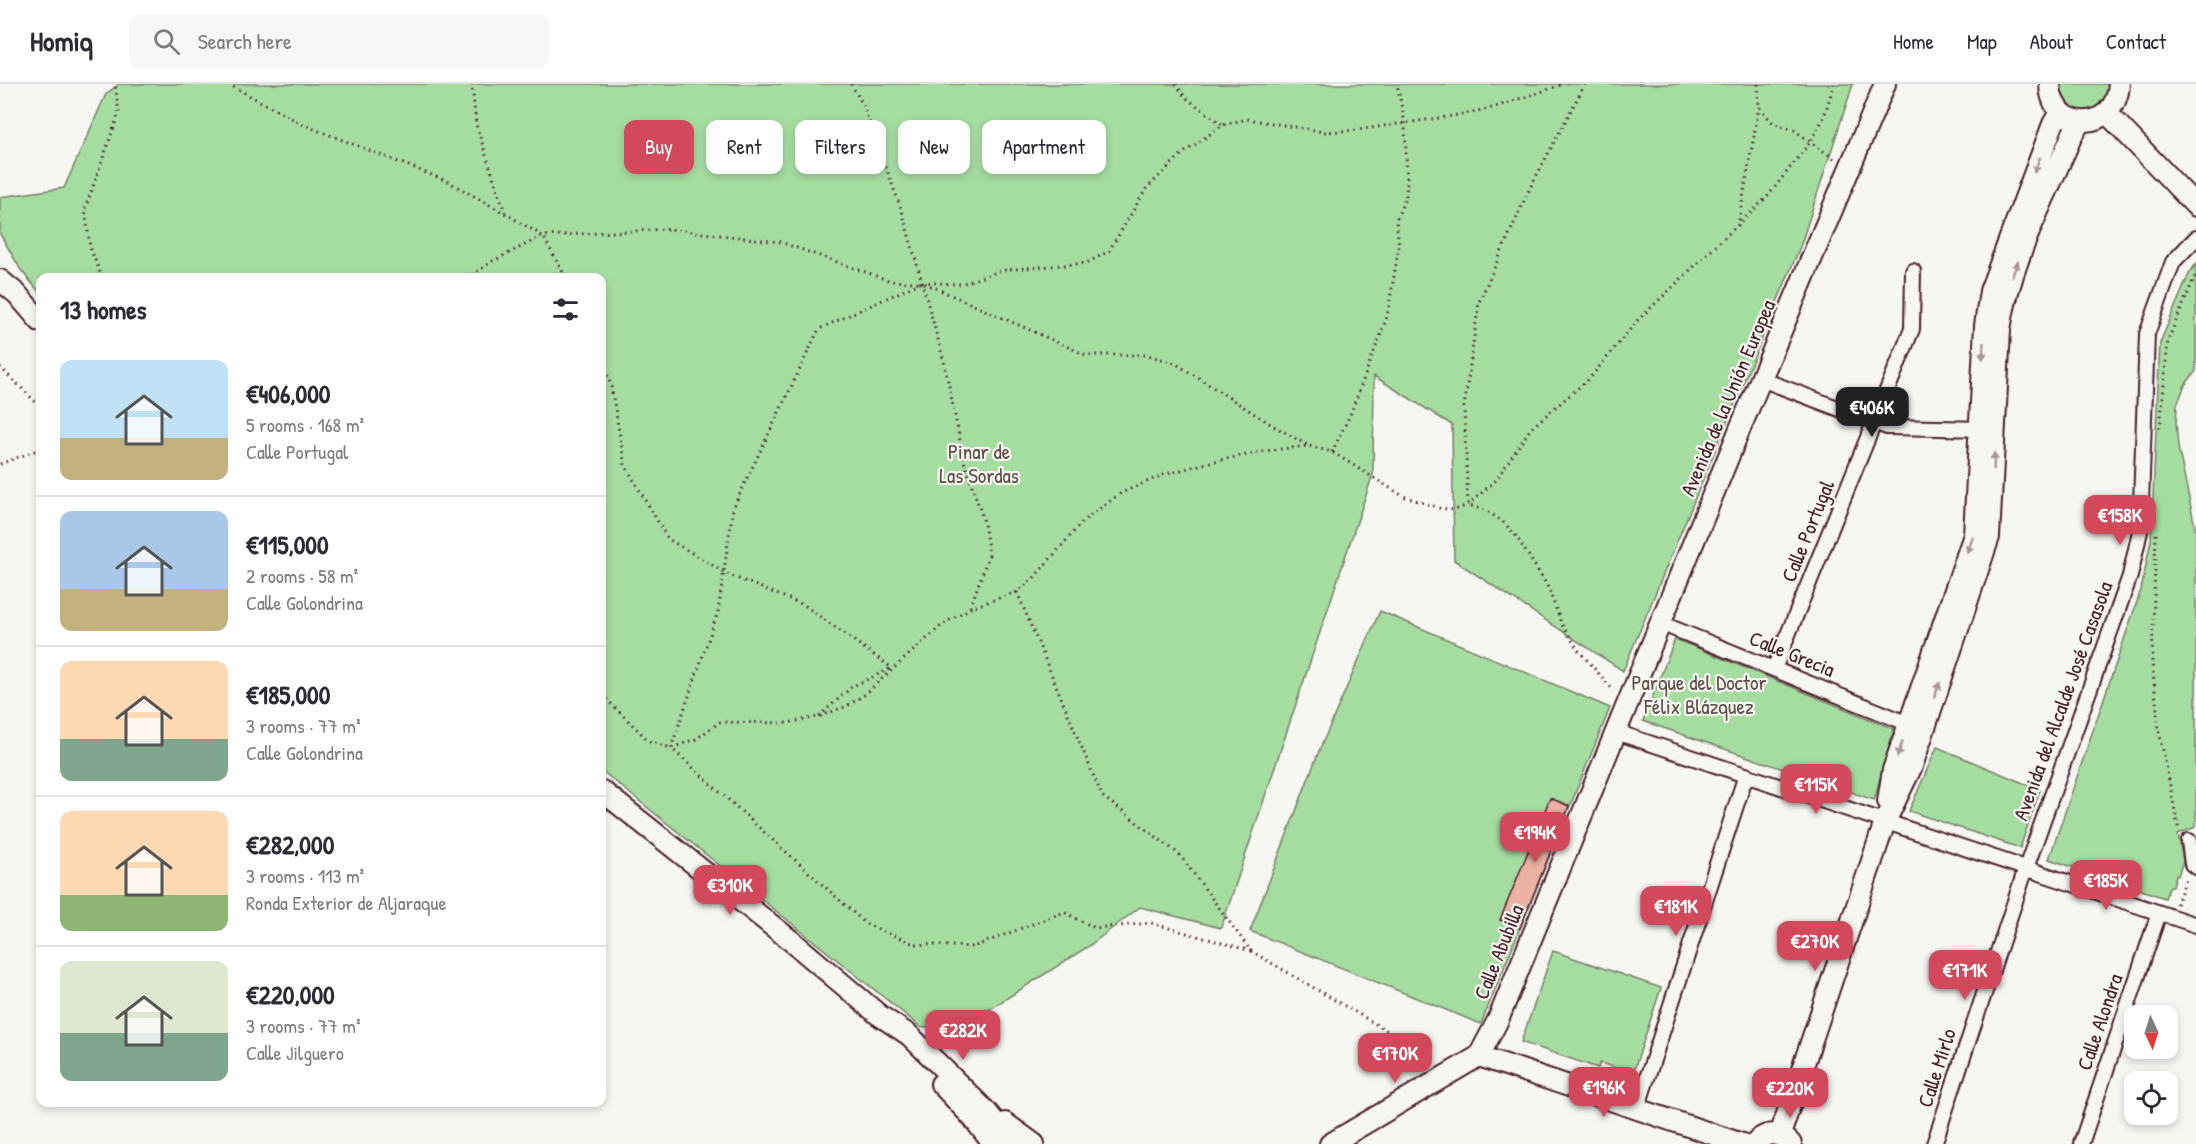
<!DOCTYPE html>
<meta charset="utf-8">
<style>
:root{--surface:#fff;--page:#f7f7f7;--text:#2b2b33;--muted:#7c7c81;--line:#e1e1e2;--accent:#d1495b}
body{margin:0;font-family:"Patrick Hand",sans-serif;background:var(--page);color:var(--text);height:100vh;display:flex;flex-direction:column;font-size:22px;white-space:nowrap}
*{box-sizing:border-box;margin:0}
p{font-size:20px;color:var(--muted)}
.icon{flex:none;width:33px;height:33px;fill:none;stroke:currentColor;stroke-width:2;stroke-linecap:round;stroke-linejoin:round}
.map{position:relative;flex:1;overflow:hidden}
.sheet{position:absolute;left:36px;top:189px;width:570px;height:834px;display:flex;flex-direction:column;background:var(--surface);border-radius:12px;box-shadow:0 3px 9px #0003}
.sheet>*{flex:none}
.hud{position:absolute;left:624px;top:36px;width:570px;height:54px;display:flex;gap:12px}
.needle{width:39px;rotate:176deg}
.tools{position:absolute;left:2124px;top:921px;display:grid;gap:12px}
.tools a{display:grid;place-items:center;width:54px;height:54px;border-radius:12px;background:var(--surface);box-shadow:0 3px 9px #0003;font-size:30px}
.price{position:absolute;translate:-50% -51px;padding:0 14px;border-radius:12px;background:var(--accent);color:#fff;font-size:20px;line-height:39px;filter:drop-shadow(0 2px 3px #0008)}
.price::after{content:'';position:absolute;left:50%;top:36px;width:18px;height:14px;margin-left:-9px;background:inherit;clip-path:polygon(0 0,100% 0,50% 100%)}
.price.selected{background:#222;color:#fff}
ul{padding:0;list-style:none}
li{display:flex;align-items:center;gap:18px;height:150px;padding:0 24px}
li+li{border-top:2px solid var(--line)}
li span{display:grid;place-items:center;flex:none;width:168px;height:120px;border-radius:12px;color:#555}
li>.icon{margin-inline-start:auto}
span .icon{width:72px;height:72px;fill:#fffc;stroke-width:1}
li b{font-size:26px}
h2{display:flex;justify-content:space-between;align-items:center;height:72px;padding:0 24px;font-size:26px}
.pill{padding:0 21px;border-radius:12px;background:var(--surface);box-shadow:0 3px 9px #0003;font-size:21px;line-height:54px}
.pill.selected{background:var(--accent);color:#fff}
header{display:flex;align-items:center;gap:36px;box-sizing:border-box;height:84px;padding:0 30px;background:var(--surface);border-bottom:2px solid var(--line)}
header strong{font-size:28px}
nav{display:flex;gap:33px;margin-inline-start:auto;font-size:21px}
.search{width:420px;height:54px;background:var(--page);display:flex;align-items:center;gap:15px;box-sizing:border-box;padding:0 21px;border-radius:12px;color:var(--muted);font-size:22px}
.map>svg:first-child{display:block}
.green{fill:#a5dda1;stroke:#787e66;stroke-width:1.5}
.building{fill:#ecb3a5;stroke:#4a1f2b;stroke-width:1.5}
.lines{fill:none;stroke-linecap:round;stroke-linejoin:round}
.street-casing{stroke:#4a1f2b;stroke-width:18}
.secondary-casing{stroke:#4a1f2b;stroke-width:24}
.path{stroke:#4a1f2b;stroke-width:3;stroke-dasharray:1.5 4.5;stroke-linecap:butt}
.street{stroke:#f6f6f2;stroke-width:14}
.secondary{stroke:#f6f6f2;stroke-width:20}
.oneway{fill:#a99598}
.labels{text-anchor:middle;stroke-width:4.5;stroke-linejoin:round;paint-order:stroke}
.street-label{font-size:21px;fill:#4a1f2b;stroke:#f6f6f2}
.park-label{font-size:21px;fill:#614e48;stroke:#f6f6f2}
</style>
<header>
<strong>Homiq</strong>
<div class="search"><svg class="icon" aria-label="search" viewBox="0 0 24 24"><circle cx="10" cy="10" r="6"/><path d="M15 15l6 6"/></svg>Search here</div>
<nav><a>Home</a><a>Map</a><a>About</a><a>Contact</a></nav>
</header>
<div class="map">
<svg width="2196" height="1060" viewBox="0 0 2196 1060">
<rect width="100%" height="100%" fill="#f6f6f2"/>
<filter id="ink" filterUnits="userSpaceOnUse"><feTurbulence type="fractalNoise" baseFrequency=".0167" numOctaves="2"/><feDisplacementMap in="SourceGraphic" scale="12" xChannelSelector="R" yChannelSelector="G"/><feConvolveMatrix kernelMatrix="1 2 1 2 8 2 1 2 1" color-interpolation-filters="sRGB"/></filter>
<g filter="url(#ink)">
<path class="green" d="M119,0H1853L1800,163L1623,587L1454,476L1452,341L1374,292L1373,390L1221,844L1140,823L1089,862L979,932L922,944L602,687V194H40V209L21,186L0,150V113L64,104L106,10Z
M2061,0H2109C2110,35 2062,36 2061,0Z
M2196,180V287L2185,301L2177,321L2176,339L2178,363L2196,447V743L2178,750L2183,777L2178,792L2176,791L2173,802H2170L2165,814L2049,775L2141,506L2151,456L2160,259L2189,190Z
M1380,527L1610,624L1481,940L1250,847L1319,667Z
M1675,555L1894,645L1874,716L1643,637Z
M1937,663L2040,706L2020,764L1909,727Z
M1553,867L1661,904L1633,989L1600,979L1598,984L1521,958Z"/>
<path class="building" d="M1550,714L1569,722L1520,844L1500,836Z"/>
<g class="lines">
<g class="street-casing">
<path id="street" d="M1761,295L1887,343L1987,345
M1660,539L1909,640
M1774,585L1912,245L1913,187
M1616,648L2196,841
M2189,757L2192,780L2196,783
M1637,1025L1746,691
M1934,1060L2026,784L2130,492L2140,447L2147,250L2173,178L2196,154
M2081,1060L2159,829"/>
</g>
<g class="secondary-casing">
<path id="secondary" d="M2050,0C2051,49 2116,50 2119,0
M2107,29L2196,122
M0,196L17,210L40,237
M602,707L794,859L879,931L909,951L986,1027L1013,1060
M1888,717L1893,686L1974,451L1985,242L1990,207L2053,40L2060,28
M1479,972L1498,936L1739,347L1885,0
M941,1000L973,1034L993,1060
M1005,1039L1034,1060
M1780,1051L1885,738L1912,682L1989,453L2000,246C2009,179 2046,112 2073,49L2081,37
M1330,1060L1479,972L1742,1060
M1755,1060C1765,1047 1780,1047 1791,1060"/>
</g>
<path class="path" d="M228,0L304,41L447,97L506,130L543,152L566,194
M472,0L476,41L505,128
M851,0L862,19L902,127L944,277L964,377L984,438L989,471L970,524
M1176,0L1185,13L1223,41
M1585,0L1530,104L1479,218L1464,323L1468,421L1487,427L1502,437L1514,449L1547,501L1562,541L1579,567L1614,607
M1758,0L1759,23L1773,39L1794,46L1836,76
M1738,142L1759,23
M102,194L90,163L85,125L119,29L115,0
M467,194L493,177L543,152L668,145L780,158L891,197L961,200L1003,186L1087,179L1109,167L1146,105L1182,70L1223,41L1247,35L1324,48L1357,46L1459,31L1492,24L1564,0
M602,274L611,302L625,381L668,455L729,491L804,521L892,584
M0,283L40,322
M2160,344L2168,256L2196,190
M1332,368L1350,331L1387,233L1399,162L1396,136L1406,112L1407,97L1405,39L1397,0
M0,380L40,365
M2156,450L2152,579L2159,646L2179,747
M1017,508L1102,712L1179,770L1251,867L1437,976
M602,611L649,657L671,664L696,655L720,638L787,639L818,633L847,622L864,611L942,541L970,524L1017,508L1033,495L1083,437L1121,409L1163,391L1210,378L1271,366L1309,362L1332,368L1403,412L1439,424L1455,426L1468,421L1496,396L1531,344L1590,294L1637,237L1768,112L1811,57L1824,33L1834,0
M819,632L853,602L890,585
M2176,820L2187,793
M1251,867L1151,839L1095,844L1064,828L973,863L914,860L866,840L671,664L718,528L733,424L819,245L922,198L1086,271H1147L1175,279L1272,341L1309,362"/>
<use href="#street" class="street"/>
<use href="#secondary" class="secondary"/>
</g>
<defs><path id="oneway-solid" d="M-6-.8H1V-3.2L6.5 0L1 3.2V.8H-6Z" transform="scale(1.5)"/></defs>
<g class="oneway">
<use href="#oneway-solid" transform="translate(2037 81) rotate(111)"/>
<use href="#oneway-solid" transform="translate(2015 185) rotate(-67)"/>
<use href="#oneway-solid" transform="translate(1983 267) rotate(93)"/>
<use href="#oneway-solid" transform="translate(1994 377) rotate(-87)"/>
<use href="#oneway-solid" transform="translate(1970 461) rotate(110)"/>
<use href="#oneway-solid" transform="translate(1937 606) rotate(-71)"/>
<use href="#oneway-solid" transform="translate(1900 665) rotate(109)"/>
</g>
</g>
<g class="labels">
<g class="street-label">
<text transform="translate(1728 314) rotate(-67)" y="7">Avenida de la Unión Europea</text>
<text transform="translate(1808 447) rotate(-68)" y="7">Calle Portugal</text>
<text transform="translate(1792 570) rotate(22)" y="7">Calle Grecia</text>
<text transform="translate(2063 617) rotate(-70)" y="7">Avenida del Alcalde José Casasola</text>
<text transform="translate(1499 868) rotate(-68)" y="7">Calle Abubilla</text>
<text transform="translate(2100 938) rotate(-71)" y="7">Calle Alondra</text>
<text transform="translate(1937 984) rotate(-72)" y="7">Calle Mirlo</text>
</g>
<g class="park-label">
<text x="979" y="375">Pinar de<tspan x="979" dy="24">Las Sordas</tspan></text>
<text x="1699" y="606">Parque del Doctor<tspan x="1699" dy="24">Félix Blázquez</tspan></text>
</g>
</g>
</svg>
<div class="tools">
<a><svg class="needle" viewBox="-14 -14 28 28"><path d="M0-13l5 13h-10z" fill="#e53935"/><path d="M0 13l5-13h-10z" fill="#7c7c81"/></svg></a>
<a><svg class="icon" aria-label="locate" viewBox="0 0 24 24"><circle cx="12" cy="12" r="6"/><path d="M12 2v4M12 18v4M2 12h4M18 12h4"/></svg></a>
</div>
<b class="price selected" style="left:1872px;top:354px">€406K</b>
<b class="price" style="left:2120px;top:462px">€158K</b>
<b class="price" style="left:1816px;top:731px">€115K</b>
<b class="price" style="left:1535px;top:779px">€194K</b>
<b class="price" style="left:2106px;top:827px">€185K</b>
<b class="price" style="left:730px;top:832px">€310K</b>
<b class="price" style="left:1676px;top:853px">€181K</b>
<b class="price" style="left:1815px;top:888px">€270K</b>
<b class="price" style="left:1965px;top:917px">€171K</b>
<b class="price" style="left:963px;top:977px">€282K</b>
<b class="price" style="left:1395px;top:1000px">€170K</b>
<b class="price" style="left:1604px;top:1034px">€196K</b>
<b class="price" style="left:1790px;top:1035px">€220K</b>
<div class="hud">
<a class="pill selected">Buy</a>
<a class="pill">Rent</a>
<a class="pill">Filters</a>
<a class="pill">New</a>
<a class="pill">Apartment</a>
</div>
<section class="sheet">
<h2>13 homes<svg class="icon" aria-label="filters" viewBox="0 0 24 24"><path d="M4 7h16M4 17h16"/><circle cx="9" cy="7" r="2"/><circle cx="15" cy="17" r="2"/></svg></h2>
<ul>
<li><span style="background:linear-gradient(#bfe0f5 65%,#c2b280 0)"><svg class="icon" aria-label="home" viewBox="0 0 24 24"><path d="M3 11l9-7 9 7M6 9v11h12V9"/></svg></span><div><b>€406,000</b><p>5 rooms · 168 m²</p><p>Calle Portugal</p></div></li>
<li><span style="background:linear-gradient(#a9c7e8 65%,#c2b280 0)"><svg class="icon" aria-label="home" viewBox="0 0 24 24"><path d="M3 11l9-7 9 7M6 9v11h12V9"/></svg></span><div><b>€115,000</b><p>2 rooms · 58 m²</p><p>Calle Golondrina</p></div></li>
<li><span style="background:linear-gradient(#ffd9b3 65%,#7fa58c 0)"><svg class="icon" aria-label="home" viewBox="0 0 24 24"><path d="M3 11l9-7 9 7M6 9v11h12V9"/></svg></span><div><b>€185,000</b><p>3 rooms · 77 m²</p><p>Calle Golondrina</p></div></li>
<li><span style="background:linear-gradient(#ffd9b3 70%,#8fb573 0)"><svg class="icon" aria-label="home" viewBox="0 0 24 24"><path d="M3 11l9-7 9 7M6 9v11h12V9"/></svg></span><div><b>€282,000</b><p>3 rooms · 113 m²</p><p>Ronda Exterior de Aljaraque</p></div></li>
<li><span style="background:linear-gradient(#dfe7d0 60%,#7fa58c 0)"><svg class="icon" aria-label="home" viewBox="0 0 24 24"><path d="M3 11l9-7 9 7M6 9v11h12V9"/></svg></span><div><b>€220,000</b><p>3 rooms · 77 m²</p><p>Calle Jilguero</p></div></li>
</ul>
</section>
</div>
